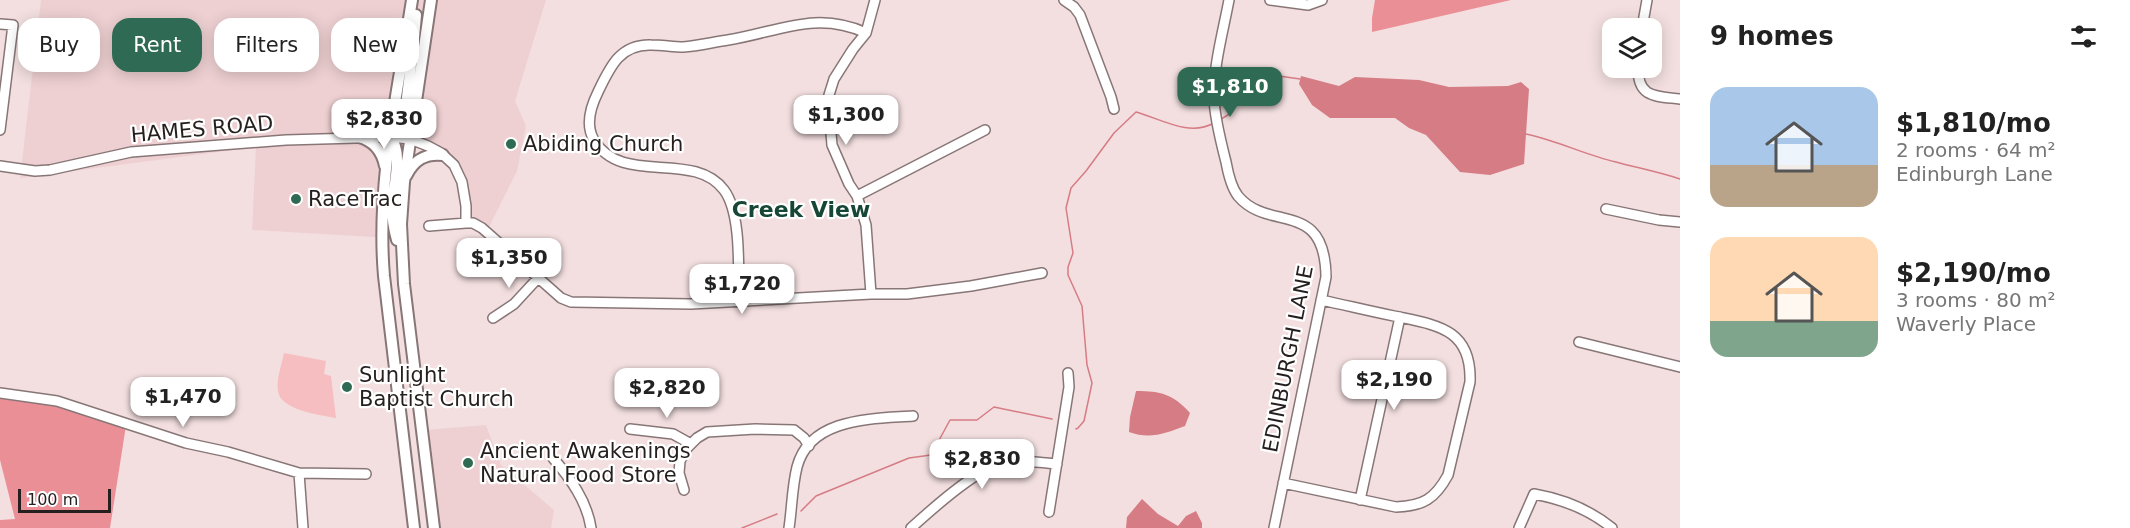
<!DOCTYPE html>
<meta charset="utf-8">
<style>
:root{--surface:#fff;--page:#f6f6f6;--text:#222;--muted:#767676;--accent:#2f6a54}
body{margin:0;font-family:"DejaVu Sans",sans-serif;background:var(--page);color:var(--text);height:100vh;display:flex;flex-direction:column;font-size:22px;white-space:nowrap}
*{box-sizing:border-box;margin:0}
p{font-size:20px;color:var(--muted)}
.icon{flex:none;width:33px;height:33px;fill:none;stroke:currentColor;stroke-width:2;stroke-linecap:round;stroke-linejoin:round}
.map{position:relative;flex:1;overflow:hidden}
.details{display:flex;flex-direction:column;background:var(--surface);width:450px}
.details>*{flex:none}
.top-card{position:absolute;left:18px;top:18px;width:570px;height:54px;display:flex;gap:12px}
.controls{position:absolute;left:1602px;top:18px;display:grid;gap:12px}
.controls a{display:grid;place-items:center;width:60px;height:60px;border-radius:12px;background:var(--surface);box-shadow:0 3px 15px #0003;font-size:30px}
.scale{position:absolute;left:18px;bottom:15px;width:93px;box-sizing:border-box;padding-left:6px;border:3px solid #261f1f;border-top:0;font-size:16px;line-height:21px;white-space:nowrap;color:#261f1f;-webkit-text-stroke:4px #fff;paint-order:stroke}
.price{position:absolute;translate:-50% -51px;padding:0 14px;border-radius:12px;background:#fff;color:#222;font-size:20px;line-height:39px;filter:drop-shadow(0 2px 3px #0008)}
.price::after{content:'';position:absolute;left:50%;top:36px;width:18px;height:14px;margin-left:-9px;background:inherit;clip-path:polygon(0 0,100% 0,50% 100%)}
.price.active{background:var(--accent);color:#fff}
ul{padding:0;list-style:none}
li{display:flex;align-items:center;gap:18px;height:150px;padding:0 30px}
li span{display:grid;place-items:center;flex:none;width:168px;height:120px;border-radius:18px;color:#555}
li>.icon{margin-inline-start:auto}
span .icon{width:72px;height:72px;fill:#fffc;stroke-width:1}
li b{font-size:26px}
h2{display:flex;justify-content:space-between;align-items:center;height:72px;padding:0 30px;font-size:26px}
.tag{padding:0 21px;border-radius:18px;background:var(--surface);box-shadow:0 3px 15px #0003;font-size:21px;line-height:54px}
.tag.active{background:var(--accent);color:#fff}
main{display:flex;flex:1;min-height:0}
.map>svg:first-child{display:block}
.built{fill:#eed0d2}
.green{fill:#f6bec1}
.forest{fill:#eb8f97}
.water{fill:#d67c84}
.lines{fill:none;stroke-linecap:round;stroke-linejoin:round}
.stream{stroke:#d67c84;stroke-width:1.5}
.minor-casing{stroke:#887677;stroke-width:12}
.major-casing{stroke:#887677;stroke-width:14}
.minor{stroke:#fff;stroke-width:9}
.major{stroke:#fff;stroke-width:10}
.poi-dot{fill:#2f6a54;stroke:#fff;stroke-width:2}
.labels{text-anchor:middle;stroke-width:4.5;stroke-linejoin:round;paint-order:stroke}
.street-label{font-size:21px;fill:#261f1f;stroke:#fff}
.poi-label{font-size:21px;fill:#261f1f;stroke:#fff;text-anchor:start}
.neighbourhood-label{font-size:22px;font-weight:bold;fill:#164635;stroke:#fff}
</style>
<main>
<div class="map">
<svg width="1680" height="528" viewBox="0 0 1680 528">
<rect width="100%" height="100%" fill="#f3dfe0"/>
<path class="built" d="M41,0H546L515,101L526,126L517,171L488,229L466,215L453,162L405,137L408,239L252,230L256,147L20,178Z
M486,425L501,465L554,510L551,528H440L425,430Z"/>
<path class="green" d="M284,353L326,361L324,374L331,376L336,418C320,415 280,410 278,391C276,379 282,364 284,353Z"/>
<path class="forest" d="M1375,0H1511L1372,32V18Z
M0,394L96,411L127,419L110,528H0V520L15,519L0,460Z"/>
<path class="water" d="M1301,76L1339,86L1355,77L1419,80L1449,87L1508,86L1521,82L1529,89L1524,164L1490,175L1460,172L1426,135L1409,128L1395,118H1330L1312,105L1299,84Z
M1136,391C1161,391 1173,394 1190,413L1185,426C1166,433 1150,440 1129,432L1130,417Z
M1142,499L1158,514L1178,526L1186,516L1196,511L1202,523V528H1126L1127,517Z"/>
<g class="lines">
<path class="stream" d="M1221,119L1228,115L1244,79L1279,76L1300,79
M1526,134C1559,141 1585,155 1616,162C1638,168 1659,172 1680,179
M1076,429L1078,428L1084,421L1092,383L1087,365L1082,306L1068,275V267L1073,253L1066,208L1071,188L1086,171L1114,133L1136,112C1161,119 1189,137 1214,123
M801,511L816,496L909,458L931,455L950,420H977L994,407L1052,419
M742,528L777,514"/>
<g class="minor-casing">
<path id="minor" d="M1064,0L1074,7L1080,15L1111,97L1114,109
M1229,0C1223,32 1213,67 1214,99C1215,120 1221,142 1226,162C1228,173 1231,187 1238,196C1269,233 1325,198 1326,277L1274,528
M1270,0L1308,5L1322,0
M0,24L13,25L0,130
M1642,28L1647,0
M1638,68C1638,98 1655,96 1680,99
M0,166L35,171L50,170L131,152L286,140L390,137L410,139L428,146L441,153L454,165L462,182L466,206V223
M857,196L985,130
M1606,209L1659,220L1680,222
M429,226L466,223H473L482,228L561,298L571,302L691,304L871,294H907L971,286L1042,273
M871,294L866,225L857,196L849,184L832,145L829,110V95L834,79L853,49L866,33L875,0
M739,302C738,272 742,214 724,190C693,149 622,187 594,140C585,125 591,106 598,92C610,67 620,44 651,45C662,45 673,47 683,47C698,46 714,42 728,40C778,32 816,10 866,33
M493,318L514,304L538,278
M1579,342L1680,367
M0,393L57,401L186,443L228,452L299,473L366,474
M630,429L673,434L691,444
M553,458C570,478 587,501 591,528
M299,473L303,528
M1283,483L1396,507C1423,506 1435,499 1448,475L1470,382C1472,328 1436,325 1394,316C1369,311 1345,305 1321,300
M684,490L679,473L680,461L687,448L697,438L707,432L755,429L794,430L804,438L809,446
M1360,500L1400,317
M1049,512L1069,387L1068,373
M789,528C792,508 792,487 797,467C810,417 873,419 913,416
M911,528C931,510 972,473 997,465C1016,459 1037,462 1057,464
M1519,528L1534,494C1562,499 1590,510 1612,528"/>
</g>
<g class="major-casing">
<path id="major" d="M412,0C398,91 376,183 384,276L414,528
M431,0L404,182L401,224L404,284L434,528
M359,137C374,141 382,151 385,166
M370,137L380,133L393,123
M390,137C404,152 393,187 392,207C392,219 394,229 397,240
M409,139L405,132L404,121L413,49L416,15
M406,176C414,160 425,153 443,155"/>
</g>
<use href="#minor" class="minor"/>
<use href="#major" class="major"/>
</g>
<g class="poi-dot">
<circle cx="511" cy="144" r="6"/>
<circle cx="296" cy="199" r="6"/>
<circle cx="347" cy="387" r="6"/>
<circle cx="468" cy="463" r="6"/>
</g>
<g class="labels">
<g class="street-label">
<text transform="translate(202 129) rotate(-5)" y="7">HAMES ROAD</text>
<text transform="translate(1288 359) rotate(-79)" y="7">EDINBURGH LANE</text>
</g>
<g class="poi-label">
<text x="523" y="151">Abiding Church</text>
<text x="308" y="206">RaceTrac</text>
<text x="359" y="382">Sunlight<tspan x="359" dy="24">Baptist Church</tspan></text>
<text x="480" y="458">Ancient Awakenings<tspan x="480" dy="24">Natural Food Store</tspan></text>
</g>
<g class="neighbourhood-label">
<text x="801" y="217">Creek View</text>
</g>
</g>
</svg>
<div class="controls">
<a><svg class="icon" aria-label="layers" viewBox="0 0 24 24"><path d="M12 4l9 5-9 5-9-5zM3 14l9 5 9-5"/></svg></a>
</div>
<div class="scale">100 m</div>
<b class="price active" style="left:1230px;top:118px">$1,810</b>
<b class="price" style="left:846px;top:146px">$1,300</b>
<b class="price" style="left:384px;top:150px">$2,830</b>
<b class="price" style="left:509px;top:289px">$1,350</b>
<b class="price" style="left:742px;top:315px">$1,720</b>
<b class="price" style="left:1394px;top:411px">$2,190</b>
<b class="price" style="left:667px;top:419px">$2,820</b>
<b class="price" style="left:183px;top:428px">$1,470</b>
<b class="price" style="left:982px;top:490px">$2,830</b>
<div class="top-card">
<a class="tag">Buy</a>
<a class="tag active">Rent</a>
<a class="tag">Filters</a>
<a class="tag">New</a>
</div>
</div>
<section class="details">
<h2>9 homes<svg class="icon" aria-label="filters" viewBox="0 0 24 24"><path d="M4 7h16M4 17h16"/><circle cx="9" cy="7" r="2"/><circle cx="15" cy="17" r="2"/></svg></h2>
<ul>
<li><span style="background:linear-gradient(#a9c7e8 65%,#b9a48a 0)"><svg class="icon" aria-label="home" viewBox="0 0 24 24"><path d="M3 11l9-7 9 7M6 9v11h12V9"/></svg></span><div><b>$1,810/mo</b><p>2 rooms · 64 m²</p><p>Edinburgh Lane</p></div></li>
<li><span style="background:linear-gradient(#ffd9b3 70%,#7fa58c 0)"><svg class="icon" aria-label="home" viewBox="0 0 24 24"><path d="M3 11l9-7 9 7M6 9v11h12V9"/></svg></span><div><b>$2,190/mo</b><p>3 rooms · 80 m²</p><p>Waverly Place</p></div></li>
</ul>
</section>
</main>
